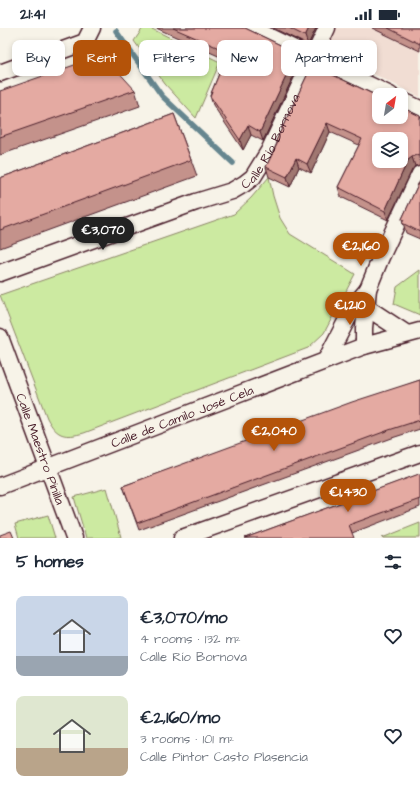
<!DOCTYPE html>
<meta charset="utf-8">
<style>
:root{--surface:#fff;--page:#f2f2f3;--text:#1f2937;--muted:#747a83;--accent:#b45309}
body{margin:0;font-family:"Architects Daughter",sans-serif;background:var(--page);color:var(--text);height:100vh;display:flex;flex-direction:column;font-size:15px;white-space:nowrap}
*{box-sizing:border-box;margin:0}
p{font-size:13px;color:var(--muted)}
.icon{flex:none;width:22px;height:22px;fill:none;stroke:currentColor;stroke-width:2;stroke-linecap:round;stroke-linejoin:round}
.map{position:relative;height:510px;overflow:hidden}
.drawer{display:flex;flex-direction:column;background:var(--surface);flex:1}
.drawer>*{flex:none}
.hud{position:absolute;left:12px;top:12px;width:396px;height:36px;display:flex;gap:8px}
.needle{width:26px;rotate:31deg}
.buttons{position:absolute;left:372px;top:60px;display:grid;gap:8px}
.buttons a{display:grid;place-items:center;width:36px;height:36px;border-radius:8px;background:var(--surface);box-shadow:0 2px 6px #0003;font-size:20px}
.price{position:absolute;translate:-50% -34px;padding:0 9px;border-radius:14px;background:var(--accent);color:#fff;font-size:13px;line-height:26px;filter:drop-shadow(0 1px 2px #0008)}
.price::after{content:'';position:absolute;left:50%;top:24px;width:12px;height:9px;margin-left:-6px;background:inherit;clip-path:polygon(0 0,100% 0,50% 100%)}
.price.active{background:#222;color:#fff}
ul{padding:0;list-style:none}
li{display:flex;align-items:center;gap:12px;height:100px;padding:0 16px}
li span{display:grid;place-items:center;flex:none;width:112px;height:80px;border-radius:8px;color:#555}
li>.icon{margin-inline-start:auto}
span .icon{width:48px;height:48px;fill:#fffc;stroke-width:1}
li b{font-size:17px}
h2{display:flex;justify-content:space-between;align-items:center;height:48px;padding:0 16px;font-size:17px}
.chip{padding:0 14px;border-radius:8px;background:var(--surface);box-shadow:0 2px 6px #0003;font-size:14px;line-height:36px}
.chip.active{background:var(--accent);color:#fff}
.status{display:flex;justify-content:space-between;align-items:center;height:28px;padding:0 20px;background:var(--surface);direction:ltr}
.status svg{height:11px;fill:currentColor}
.map>svg:first-child{display:block}
.built{fill:#f1ddd3}
.green{fill:#cceaa1;stroke:#8b8466}
.lines{fill:none;stroke-linecap:round;stroke-linejoin:round}
.stream{stroke:#66868f;stroke-width:5.5}
.minor-casing{stroke:#4a1f2b;stroke-width:19}
.minor{stroke:#f7f3e8;stroke-width:16}
.wall{fill:#c4928b;stroke:#4a1f2b}
.shaded-wall{fill:#a07771;stroke:#4a1f2b}
.building{fill:#e4aaa2;stroke:#4a1f2b;fill-rule:evenodd}
.labels{text-anchor:middle;stroke-width:3;stroke-linejoin:round;paint-order:stroke}
.street-label{font-size:13px;fill:#4a1f2b;stroke:#f7f3e8}
</style>
<div class="status"><b>21:41</b><svg viewBox="0 0 49 12"><path d="M0 12V9h3v3zM5 12V6h3v6zM10 12V3h3v9zM15 12V0h3v12zM26 1h20v11H26zM47 4h2v5h-2z"/></svg></div>
<div class="map">
<svg width="420" height="510" viewBox="0 0 420 510">
<rect width="100%" height="100%" fill="#f7f3e8"/>
<filter id="ink" filterUnits="userSpaceOnUse"><feTurbulence type="fractalNoise" baseFrequency=".025" numOctaves="2"/><feDisplacementMap in="SourceGraphic" scale="8" xChannelSelector="R" yChannelSelector="G"/><feConvolveMatrix kernelMatrix="1 2 1 2 8 2 1 2 1" color-interpolation-filters="sRGB"/></filter>
<g filter="url(#ink)">
<path class="built" d="M336,0H420V69L325,22Z"/>
<path class="green" d="M143,0H150L220,34L196,90L165,56L134,13Z
M269,149L273,168L280,190L290,206L355,246L324,305L308,320L84,405C65,410 57,409 47,390L0,267L234,186L251,170Z
M420,242V287L394,276L397,259Z
M107,460L121,509L115,510H86L74,469Z
M48,487L55,510H19L15,496Z
M420,495V510H382Z"/>
<g class="lines">
<path class="stream" d="M116,3L162,68L233,135"/>
<g class="minor-casing">
<g id="minor">
<path d="M251,0L390,67"/>
<path d="M0,45L85,14L92,0"/>
<path d="M401,72L420,81"/>
<path id="s1" d="M0,245L196,174L232,163L244,156L253,149L269,123L327,0"/>
<path d="M366,279L407,306"/>
<path id="s2" d="M0,309L74,510"/>
<path d="M364,318V300L368,261L381,229L420,146"/>
<path d="M326,332L354,278L368,261"/>
<path id="s3" d="M0,458L364,318L420,303"/>
<path d="M182,510L420,425"/>
</g>
</g>
<use href="#minor" class="minor"/>
</g>
<path class="wall" d="M156,0H245L297,25L300,34L263,113L251,107L243,122L213,77L210,68L225,31Z
M273,0H316L308,17Z
M372,0H420V23Z
M312,37L420,88V137L415,138L412,142L388,192L341,169L338,159L359,117L330,104L311,145L299,139L290,159L269,149L266,139L277,115L276,113Z
M135,62L140,78L0,127V63Z
M174,86L197,148L0,220V150Z
M420,152V211L406,205L402,191Z
M420,352V401L392,410L139,502L123,458Z
M420,446V479L352,505L245,510Z"/>
<path class="shaded-wall" d="M309,0H316L308,17L305,8Z
M297,25L300,34L263,113L260,104Z
M327,95L330,104L311,145L307,136Z
M248,97L251,107L243,122L240,112Z
M412,129L415,138L412,142L388,192L385,183L408,132Z
M296,130L299,139L290,159L287,149Z"/>
<path class="building" d="M173,0H245L297,25L260,104L248,97L240,112L210,68L228,24Z
M289,0H309L305,8Z
M388,0H420V16Z
M103,27L135,62L0,109V63Z
M312,37L379,69V89H401V79L420,88V128L416,127L412,129L408,132L385,183L338,159L362,111L327,95L307,136L296,130L287,149L266,139L278,114L276,113ZM379,111H401V133H379Z
M174,86L191,132L0,202V150Z
M420,152V204L402,195L404,192L402,191Z
M420,352V392L389,402L137,495L123,458L352,374Z
M419,446H420V471L349,497L354,510H245Z
M11,503L14,510H0V507Z"/>
</g>
<g class="labels">
<g class="street-label">
<text dy="5" stroke="none"><textPath href="#s1" startOffset="311">Calle Río Bornova</textPath></text>
<text dy="5" stroke="none"><textPath href="#s3" startOffset="195">Calle de Camilo José Cela</textPath></text>
<text dy="5" stroke="none"><textPath href="#s2" startOffset="119">Calle Maestro Pinilla</textPath></text>
</g>
</g>
</svg>
<div class="buttons">
<a><svg class="needle" viewBox="-14 -14 28 28"><path d="M0-13l5 13h-10z" fill="#e53935"/><path d="M0 13l5-13h-10z" fill="#747a83"/></svg></a>
<a><svg class="icon" aria-label="layers" viewBox="0 0 24 24"><path d="M12 4l9 5-9 5-9-5zM3 14l9 5 9-5"/></svg></a>
</div>
<b class="price active" style="left:103px;top:223px">€3,070</b>
<b class="price" style="left:361px;top:239px">€2,160</b>
<b class="price" style="left:350px;top:298px">€1,210</b>
<b class="price" style="left:274px;top:424px">€2,040</b>
<b class="price" style="left:348px;top:485px">€1,430</b>
<div class="hud">
<a class="chip">Buy</a>
<a class="chip active">Rent</a>
<a class="chip">Filters</a>
<a class="chip">New</a>
<a class="chip">Apartment</a>
</div>
</div>
<section class="drawer">
<h2>5 homes<svg class="icon" aria-label="filters" viewBox="0 0 24 24"><path d="M4 7h16M4 17h16"/><circle cx="9" cy="7" r="2"/><circle cx="15" cy="17" r="2"/></svg></h2>
<ul>
<li><span style="background:linear-gradient(#c9d6e8 75%,#9aa5b1 0)"><svg class="icon" aria-label="home" viewBox="0 0 24 24"><path d="M3 11l9-7 9 7M6 9v11h12V9"/></svg></span><div><b>€3,070/mo</b><p>4 rooms · 132 m²</p><p>Calle Río Bornova</p></div><svg class="icon" aria-label="heart" viewBox="0 0 24 24"><path d="M12 20l-8-8c-3-5 5-10 8-4 3-6 11-1 8 4z"/></svg></li>
<li><span style="background:linear-gradient(#dfe7d0 65%,#b9a48a 0)"><svg class="icon" aria-label="home" viewBox="0 0 24 24"><path d="M3 11l9-7 9 7M6 9v11h12V9"/></svg></span><div><b>€2,160/mo</b><p>3 rooms · 101 m²</p><p>Calle Pintor Casto Plasencia</p></div><svg class="icon" aria-label="heart" viewBox="0 0 24 24"><path d="M12 20l-8-8c-3-5 5-10 8-4 3-6 11-1 8 4z"/></svg></li>
</ul>
</section>
